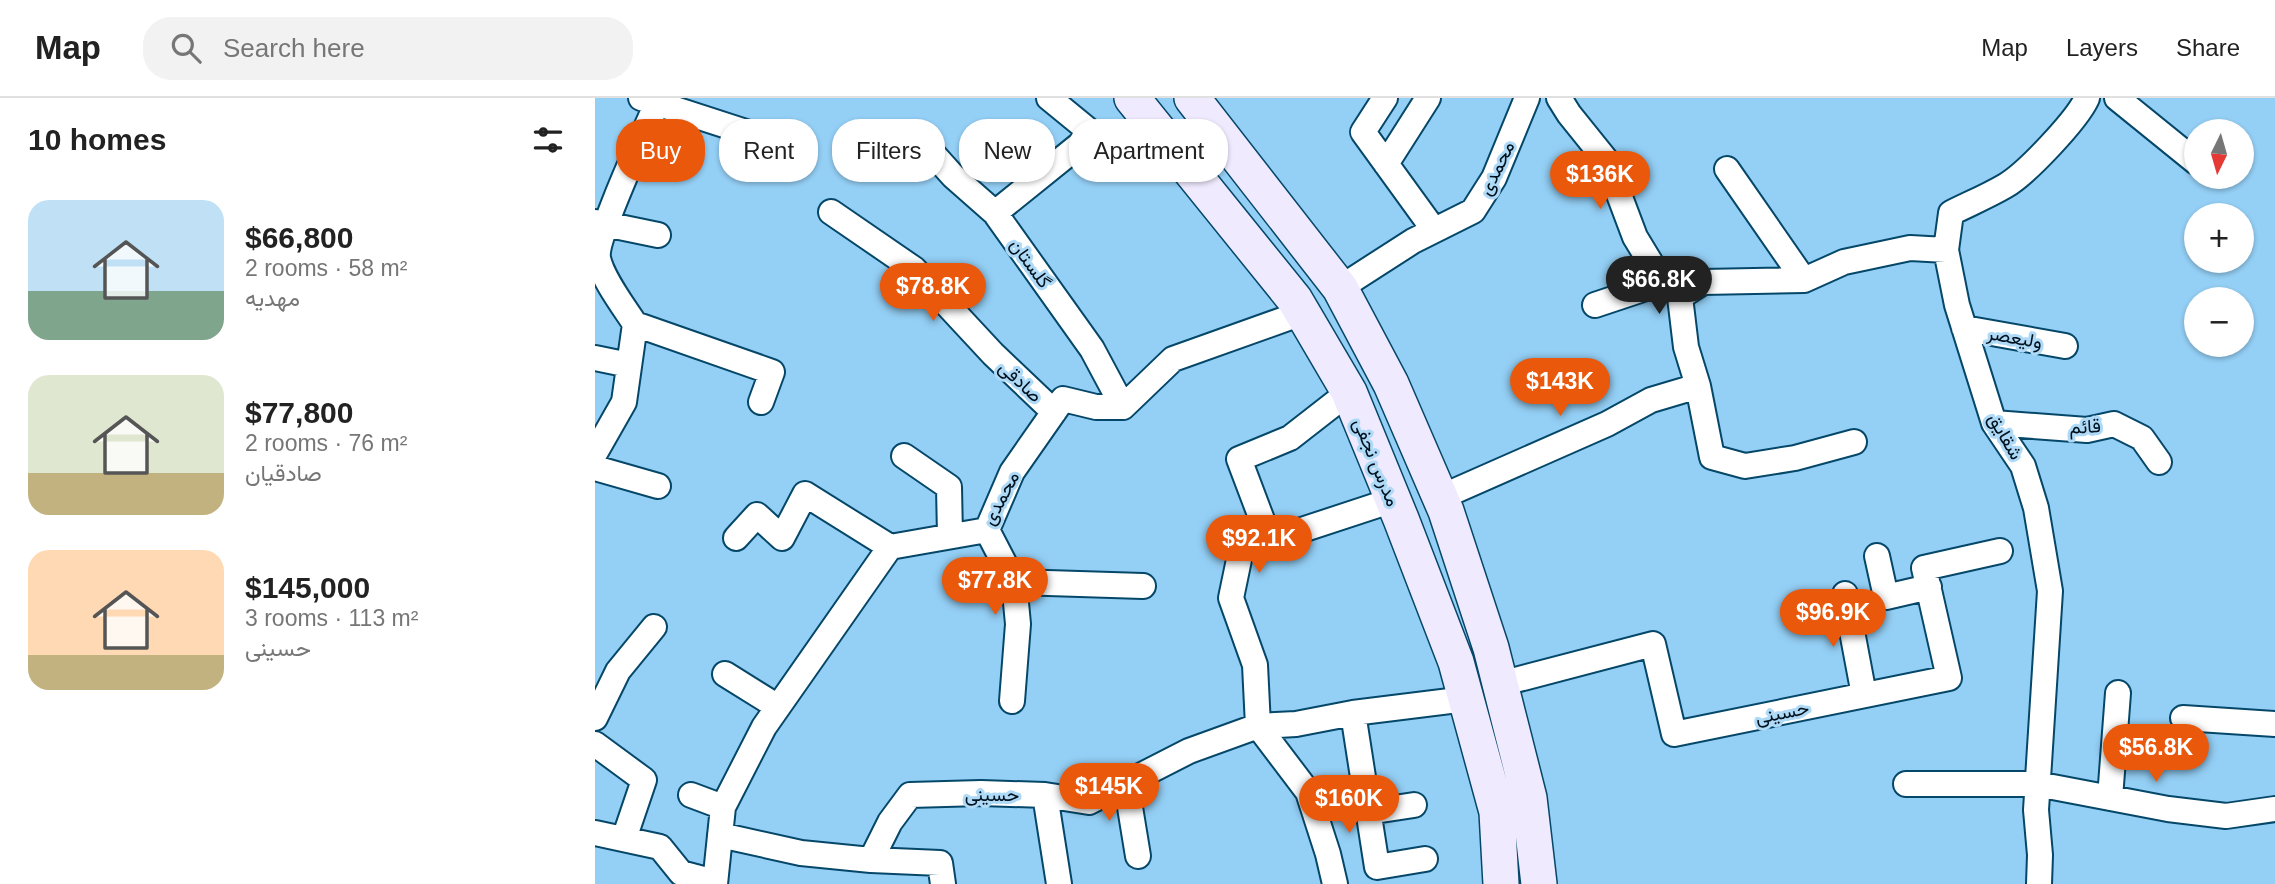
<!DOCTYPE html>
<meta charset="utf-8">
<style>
:root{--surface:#fff;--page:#f2f2f2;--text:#222;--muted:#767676;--line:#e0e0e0;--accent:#ea580c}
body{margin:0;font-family:Arial,Vazirmatn,sans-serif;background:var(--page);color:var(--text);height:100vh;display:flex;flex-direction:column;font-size:26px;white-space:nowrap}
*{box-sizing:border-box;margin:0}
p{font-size:23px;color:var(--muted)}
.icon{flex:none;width:38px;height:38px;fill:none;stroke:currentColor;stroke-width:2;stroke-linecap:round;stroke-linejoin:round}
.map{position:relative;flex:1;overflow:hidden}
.drawer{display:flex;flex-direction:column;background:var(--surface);width:595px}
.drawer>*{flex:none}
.top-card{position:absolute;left:21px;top:21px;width:665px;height:63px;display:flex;gap:14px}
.needle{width:46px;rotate:185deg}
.buttons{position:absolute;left:1589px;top:21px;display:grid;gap:14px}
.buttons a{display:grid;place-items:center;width:70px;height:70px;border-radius:50%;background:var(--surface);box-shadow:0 2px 5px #0004;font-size:35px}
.price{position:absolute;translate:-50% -60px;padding:0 16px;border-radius:24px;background:var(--accent);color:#fff;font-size:23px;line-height:46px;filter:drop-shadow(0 2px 4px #0008)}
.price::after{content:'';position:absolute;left:50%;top:42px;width:21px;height:16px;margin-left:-10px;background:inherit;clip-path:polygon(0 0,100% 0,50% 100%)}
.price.selected{background:#222;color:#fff}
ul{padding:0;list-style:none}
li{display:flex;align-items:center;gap:21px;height:175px;padding:0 28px}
li span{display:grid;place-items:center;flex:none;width:196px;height:140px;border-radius:21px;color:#555}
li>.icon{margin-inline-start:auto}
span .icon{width:84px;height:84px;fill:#fffc;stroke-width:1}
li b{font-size:30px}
h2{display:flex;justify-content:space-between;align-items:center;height:84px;padding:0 28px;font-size:30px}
.pill{padding:0 24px;border-radius:28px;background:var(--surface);box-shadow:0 2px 5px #0004;font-size:24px;line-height:63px}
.pill.selected{background:var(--accent);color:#fff}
header{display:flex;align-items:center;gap:42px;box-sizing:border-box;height:98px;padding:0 35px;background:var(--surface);border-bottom:2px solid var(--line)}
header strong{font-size:33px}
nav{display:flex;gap:38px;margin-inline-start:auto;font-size:24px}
.search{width:490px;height:63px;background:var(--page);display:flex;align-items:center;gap:18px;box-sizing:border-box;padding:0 24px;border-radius:28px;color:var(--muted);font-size:26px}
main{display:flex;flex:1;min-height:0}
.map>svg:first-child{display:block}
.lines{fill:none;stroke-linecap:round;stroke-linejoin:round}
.minor-casing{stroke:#054768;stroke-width:28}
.secondary-casing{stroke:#054768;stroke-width:38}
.minor{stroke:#fff;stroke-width:24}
.secondary{stroke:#f0eaff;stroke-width:35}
.labels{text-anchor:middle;stroke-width:6;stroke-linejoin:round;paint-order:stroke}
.street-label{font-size:19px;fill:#00111e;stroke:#afdaf7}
</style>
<header>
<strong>Map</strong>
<div class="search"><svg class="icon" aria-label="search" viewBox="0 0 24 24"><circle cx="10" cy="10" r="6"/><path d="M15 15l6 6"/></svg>Search here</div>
<nav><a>Map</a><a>Layers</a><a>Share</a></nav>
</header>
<main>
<section class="drawer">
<h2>10 homes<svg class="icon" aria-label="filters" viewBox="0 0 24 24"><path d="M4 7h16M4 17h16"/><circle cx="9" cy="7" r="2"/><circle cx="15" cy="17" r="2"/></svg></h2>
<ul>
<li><span style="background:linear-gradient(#bfe0f5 65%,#7fa58c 0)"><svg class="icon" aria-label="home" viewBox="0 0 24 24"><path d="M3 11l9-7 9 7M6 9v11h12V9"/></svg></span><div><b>$66,800</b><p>2 rooms · 58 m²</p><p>مهدیه</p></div></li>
<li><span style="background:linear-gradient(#dfe7d0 70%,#c2b280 0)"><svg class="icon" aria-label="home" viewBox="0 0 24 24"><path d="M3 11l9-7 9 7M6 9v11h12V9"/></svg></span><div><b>$77,800</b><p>2 rooms · 76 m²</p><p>صادقیان</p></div></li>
<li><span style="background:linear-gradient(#ffd9b3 75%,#c2b280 0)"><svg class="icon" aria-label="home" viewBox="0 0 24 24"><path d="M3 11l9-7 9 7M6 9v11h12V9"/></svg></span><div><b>$145,000</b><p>3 rooms · 113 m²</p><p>حسینی</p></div></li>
</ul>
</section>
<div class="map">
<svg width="1680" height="786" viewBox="0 0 1680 786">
<rect width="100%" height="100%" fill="#94cff5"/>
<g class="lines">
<g class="minor-casing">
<path id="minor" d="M46,0L203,51
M790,0L768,34L839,132
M964,0L974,16L1011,62L1040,139L1057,167L1085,199
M1522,0L1601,64
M322,38L358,78L400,115L497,251L528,309
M791,66L833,0
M1132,71L1209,182
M236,114L319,171L398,256L459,314
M400,115L498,36L454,0
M0,124L63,137
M745,190L818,143L878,113L899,80L932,0
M1000,207L1072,183
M40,226L177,274L166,304
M1369,230L1470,248
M0,260L34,267
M1399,325L1492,332L1519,326L1547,340L1564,364
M1259,344L1200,360L1150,368L1117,359L1103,288L1091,249L1085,199L1108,184L1209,182L1249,164L1315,150L1351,152
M0,355L29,304L40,226C29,209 7,180 3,160C0,140 51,31 62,5
M309,358L354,389L355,438
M0,370L63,388
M844,400L1012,326L1056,302L1103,288
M392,432L419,484L423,526L417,603
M141,440L162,417L187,440L210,396L295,449
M675,443L644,361L695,340L754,294
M1282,458L1291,499L1334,489
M419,484L548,488
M1250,496L1269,597
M130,576L183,609
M905,586L1058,546L1079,636L1354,580L1329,470L1405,453
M758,615L782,769L830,761
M0,620L23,573L59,529
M1588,620L1680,626
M0,646L49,682L29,741
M531,685L543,758
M1311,686H1442L1573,711L1631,718L1680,711
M96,697L128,709
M450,697L464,786
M1515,700L1523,595
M773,714L819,707
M0,735L65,749L86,775L120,784
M125,737L206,755L276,762L295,724L315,697L386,695L450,697L494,704L594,653L663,628L701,626L758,615L871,601
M276,762L345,765L348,786
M120,786L128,709L169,629L295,449L392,432L417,374L468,301L501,309H528L578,261L707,215
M740,786L733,756L713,694L663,628L660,567L636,500L646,452L798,402
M1444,786L1445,757L1441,712L1455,493L1441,410L1428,368L1399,325L1362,207L1351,152L1356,115C1374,106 1393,98 1410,88C1431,76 1482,22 1492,0"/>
</g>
<g class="secondary-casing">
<path id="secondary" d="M537,0L700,202L754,294L806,421L861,564L902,714L906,786
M597,0L745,190L796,286L851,413L896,550L934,700L944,786"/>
</g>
<use href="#minor" class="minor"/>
<use href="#secondary" class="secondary"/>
</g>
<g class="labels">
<g class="street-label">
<text transform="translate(901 70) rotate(-64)" y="7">محمدی</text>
<text transform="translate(436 165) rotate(54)" y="7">گلستان</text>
<text transform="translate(1420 239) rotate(10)" y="7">ولیعصر</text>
<text transform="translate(426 283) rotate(43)" y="7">صادقی</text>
<text transform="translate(1490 328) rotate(-3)" y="7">قائم</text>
<text transform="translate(1411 338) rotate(60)" y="7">شقایق</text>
<text transform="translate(782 364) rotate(68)" y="7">مدرس نجفی</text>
<text transform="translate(405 400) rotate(-62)" y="7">محمدی</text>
<text transform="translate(1187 614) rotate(-11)" y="7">حسینی</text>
<text x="397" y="703">حسینی</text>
</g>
</g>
</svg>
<div class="buttons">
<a><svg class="needle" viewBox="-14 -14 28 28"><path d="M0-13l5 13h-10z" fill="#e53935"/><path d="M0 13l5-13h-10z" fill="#767676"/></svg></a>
<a>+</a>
<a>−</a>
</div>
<b class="price" style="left:1005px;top:113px">$136K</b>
<b class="price selected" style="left:1064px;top:218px">$66.8K</b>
<b class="price" style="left:338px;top:225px">$78.8K</b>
<b class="price" style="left:965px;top:320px">$143K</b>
<b class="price" style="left:664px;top:477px">$92.1K</b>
<b class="price" style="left:400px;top:519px">$77.8K</b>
<b class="price" style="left:1238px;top:551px">$96.9K</b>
<b class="price" style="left:1561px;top:686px">$56.8K</b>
<b class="price" style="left:514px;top:725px">$145K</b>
<b class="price" style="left:754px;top:737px">$160K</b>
<div class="top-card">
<a class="pill selected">Buy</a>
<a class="pill">Rent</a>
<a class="pill">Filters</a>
<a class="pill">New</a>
<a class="pill">Apartment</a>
</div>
</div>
</main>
